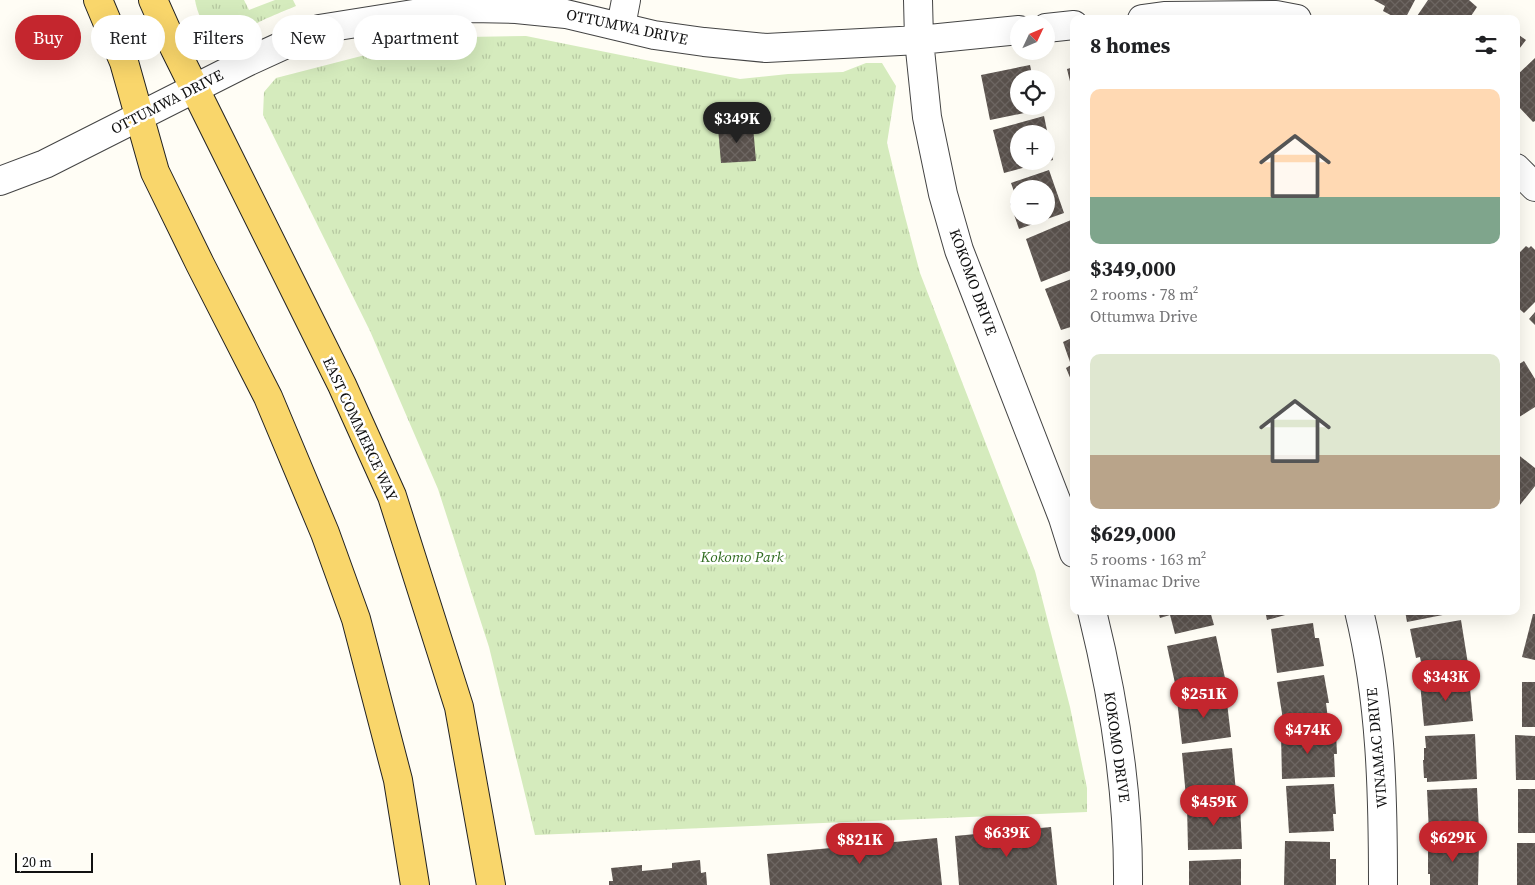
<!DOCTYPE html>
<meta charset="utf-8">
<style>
:root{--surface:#fff;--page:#f6f6f6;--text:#202124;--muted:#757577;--accent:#c4262e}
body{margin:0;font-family:"Source Serif 4",serif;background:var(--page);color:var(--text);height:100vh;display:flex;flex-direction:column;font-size:19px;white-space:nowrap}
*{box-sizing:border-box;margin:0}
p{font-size:16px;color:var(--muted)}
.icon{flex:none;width:28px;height:28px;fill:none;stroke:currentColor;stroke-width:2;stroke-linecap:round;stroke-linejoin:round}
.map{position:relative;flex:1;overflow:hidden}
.side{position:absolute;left:1070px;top:15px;width:450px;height:600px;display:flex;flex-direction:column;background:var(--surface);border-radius:10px;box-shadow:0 5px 20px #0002}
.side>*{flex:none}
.top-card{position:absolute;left:15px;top:15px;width:475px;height:45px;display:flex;gap:10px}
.needle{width:32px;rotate:46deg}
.fabs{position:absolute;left:1010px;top:15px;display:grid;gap:10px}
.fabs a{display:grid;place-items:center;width:45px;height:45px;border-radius:50%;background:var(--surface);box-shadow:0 5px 20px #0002;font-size:25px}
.scale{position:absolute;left:15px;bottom:12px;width:78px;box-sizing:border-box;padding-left:5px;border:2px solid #111;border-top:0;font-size:14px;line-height:18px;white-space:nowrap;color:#111;-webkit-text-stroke:4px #fff;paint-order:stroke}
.price{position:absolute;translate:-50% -42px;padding:0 11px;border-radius:18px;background:var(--accent);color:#fff;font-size:16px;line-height:32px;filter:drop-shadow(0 1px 2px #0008)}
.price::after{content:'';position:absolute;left:50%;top:30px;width:15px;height:11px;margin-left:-8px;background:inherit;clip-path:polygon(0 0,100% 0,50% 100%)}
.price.selected{background:#222;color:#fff}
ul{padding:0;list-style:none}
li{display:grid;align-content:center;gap:10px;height:265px;padding:0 20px}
li span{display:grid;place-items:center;height:155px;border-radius:10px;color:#555}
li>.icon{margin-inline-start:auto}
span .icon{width:90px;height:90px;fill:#fffc;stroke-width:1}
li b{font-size:21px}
h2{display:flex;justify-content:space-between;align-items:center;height:60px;padding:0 20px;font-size:21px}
.pill{padding:0 18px;border-radius:22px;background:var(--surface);box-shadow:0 5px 20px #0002;font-size:18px;line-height:45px}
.pill.selected{background:var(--accent);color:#fff}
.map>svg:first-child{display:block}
.grass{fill:url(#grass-tufts)}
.building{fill:url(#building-cross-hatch);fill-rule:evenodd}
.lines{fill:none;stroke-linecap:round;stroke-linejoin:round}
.minor-casing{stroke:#444;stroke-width:30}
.major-casing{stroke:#222;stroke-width:30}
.minor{stroke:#fff;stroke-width:28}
.major{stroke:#f9d66b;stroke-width:28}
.labels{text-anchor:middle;stroke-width:5;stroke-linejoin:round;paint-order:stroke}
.street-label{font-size:15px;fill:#111;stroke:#fff}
.park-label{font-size:15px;font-style:italic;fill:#2f6b1f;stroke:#fff}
</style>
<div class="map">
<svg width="1535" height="885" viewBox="0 0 1535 885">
<defs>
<pattern id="grass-tufts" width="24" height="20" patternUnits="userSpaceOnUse" patternTransform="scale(1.25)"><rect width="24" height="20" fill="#d5ebbd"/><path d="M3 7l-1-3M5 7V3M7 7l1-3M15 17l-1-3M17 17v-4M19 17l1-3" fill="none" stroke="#b6c8a1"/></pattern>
<pattern id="building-cross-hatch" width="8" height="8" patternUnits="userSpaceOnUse" patternTransform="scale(1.25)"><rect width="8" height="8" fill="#5a524d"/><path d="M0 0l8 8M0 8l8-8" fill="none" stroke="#6d6662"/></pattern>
</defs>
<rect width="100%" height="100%" fill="#fffdf5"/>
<path class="grass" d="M195,0H244L249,10L275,0H293L296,6C287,10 258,21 253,26C249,30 249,35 243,38C227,45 208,34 201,19C198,13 196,6 195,0Z
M526,36L740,79L788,74L843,72L866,63H882L896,86L887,143L903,209L920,273L1035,571L1070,707L1087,788V812L535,835L489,647L438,489L370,331L263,115L264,92L276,78L408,44L466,37Z"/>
<path class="building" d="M1374,0H1415L1405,19H1398L1383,11L1385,6Z
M1428,0H1469L1477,7L1469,19H1415Z
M1516,33L1526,40L1516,53Z
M1535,58V121L1533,122L1519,107L1516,110V76Z
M1030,65L1033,79H1019V106H1039V110L990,120L981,75Z
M1074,67V94H1073L1067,69Z
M1044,116L1053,160L1004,173L993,130ZM1019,134H1046V161H1019Z
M753,126L756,161L721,163L718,128Z
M1049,170L1064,213L1019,229L1010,203L1017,200L1011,183ZM1019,189H1046V216H1019Z
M1071,220L1074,227V269L1041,282L1026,239Z
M1526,246L1529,248L1531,246L1535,250V302L1524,313L1516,306V256Z
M1074,278V326L1061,330L1045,289Z
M1535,312V325L1529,319Z
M1074,337V387L1066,368L1071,365L1063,342Z
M1524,361L1535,379V407L1516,419V366Z
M1516,453L1535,468V486L1516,510Z
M1158,611H1210L1214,625L1175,634L1170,615L1160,618Z
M1265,611H1296V612L1267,620Z
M1405,611H1458V612L1407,622Z
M1533,614H1535V660L1522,657Z
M1461,620L1468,664L1423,673L1420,657L1416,658L1410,629Z
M1313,623L1315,638H1319L1324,666L1277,673L1271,629Z
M1216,636L1225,678L1176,688L1167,646Z
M1324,675L1329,703H1326L1328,719L1284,726L1277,682Z
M1469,678L1473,721L1424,726L1420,682Z
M1522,682H1535V727H1522Z
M1226,694L1231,737L1182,744L1177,700Z
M1336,732L1337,754H1334L1335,777L1282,779L1281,734Z
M1475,734L1477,779L1427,782V778H1424L1423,760H1424V748H1426L1425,736Z
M1515,735L1535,736V780H1516Z
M1232,748L1236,792L1186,797L1182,753Z
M1334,784L1336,814H1333L1334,831L1289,833L1286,786Z
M1477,788L1479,831L1429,833L1427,790Z
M1518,789H1535V833H1518Z
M1240,803L1242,849L1188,850L1187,804Z
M1051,827L1057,885H959L955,836Z
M937,838L942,885H770L767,854Z
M1428,840L1479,841L1478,885H1430V874H1428Z
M1285,841L1330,842V859H1336V885H1284Z
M1517,843H1535V885H1517Z
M1241,859V885H1189V861Z
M700,860L701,873L706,872L707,885H609V881H613L611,868L642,865V871L672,868V863Z"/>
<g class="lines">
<g class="minor-casing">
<path id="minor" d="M918,0L919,40L927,117L943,194L959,250L1063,518L1074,553
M1142,19L1164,16L1276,15L1297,19
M621,26L626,0
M1046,28L1074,25
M1516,168L1535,187
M0,181L45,164L247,62L319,29L420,13L470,8L516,9L566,14L654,35L704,42L766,48L919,40L1019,30
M1092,611C1114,700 1129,793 1128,885
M1359,611C1381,701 1383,793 1383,885"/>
</g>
<g class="major-casing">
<path id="major" d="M98,0L124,62L155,172L200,264L268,397L325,533L356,619L398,780L415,885
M153,0L174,47L342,385L392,496L459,707L491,885"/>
</g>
<use href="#minor" class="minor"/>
<use href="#major" class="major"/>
</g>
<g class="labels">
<g class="street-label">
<text transform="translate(627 27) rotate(12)" y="5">OTTUMWA DRIVE</text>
<text transform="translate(167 102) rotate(-27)" y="5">OTTUMWA DRIVE</text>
<text transform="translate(973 282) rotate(70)" y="5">KOKOMO DRIVE</text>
<text transform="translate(360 429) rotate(65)" y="5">EAST COMMERCE WAY</text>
<text transform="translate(1117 747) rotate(82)" y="5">KOKOMO DRIVE</text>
<text transform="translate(1377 748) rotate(-95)" y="5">WINAMAC DRIVE</text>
</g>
<g class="park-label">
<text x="742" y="562">Kokomo Park</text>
</g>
</g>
</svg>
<div class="fabs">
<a><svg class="needle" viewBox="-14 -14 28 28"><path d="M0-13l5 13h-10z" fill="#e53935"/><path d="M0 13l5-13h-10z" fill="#757577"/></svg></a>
<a><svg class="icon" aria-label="locate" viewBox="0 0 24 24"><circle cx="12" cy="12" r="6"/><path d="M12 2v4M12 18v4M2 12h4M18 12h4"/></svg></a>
<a>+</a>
<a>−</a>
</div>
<div class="scale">20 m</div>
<b class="price selected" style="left:737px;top:144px">$349K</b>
<b class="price" style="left:1446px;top:702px">$343K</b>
<b class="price" style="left:1204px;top:719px">$251K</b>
<b class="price" style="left:1308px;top:755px">$474K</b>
<b class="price" style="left:1214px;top:827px">$459K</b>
<b class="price" style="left:1007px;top:858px">$639K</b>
<b class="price" style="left:1453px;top:863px">$629K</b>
<b class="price" style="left:860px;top:865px">$821K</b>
<div class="top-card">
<a class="pill selected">Buy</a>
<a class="pill">Rent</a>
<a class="pill">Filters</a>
<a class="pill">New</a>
<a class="pill">Apartment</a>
</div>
<section class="side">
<h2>8 homes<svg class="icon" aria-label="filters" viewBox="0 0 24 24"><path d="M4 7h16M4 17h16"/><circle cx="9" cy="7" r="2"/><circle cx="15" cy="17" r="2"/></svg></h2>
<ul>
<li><span style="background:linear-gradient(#ffd9b3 70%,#7fa58c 0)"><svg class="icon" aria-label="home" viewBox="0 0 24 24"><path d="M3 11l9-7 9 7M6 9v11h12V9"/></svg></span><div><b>$349,000</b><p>2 rooms · 78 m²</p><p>Ottumwa Drive</p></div></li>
<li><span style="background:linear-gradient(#dfe7d0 65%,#b9a48a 0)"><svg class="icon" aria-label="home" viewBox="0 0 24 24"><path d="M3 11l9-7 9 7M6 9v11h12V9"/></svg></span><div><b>$629,000</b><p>5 rooms · 163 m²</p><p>Winamac Drive</p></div></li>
</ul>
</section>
</div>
